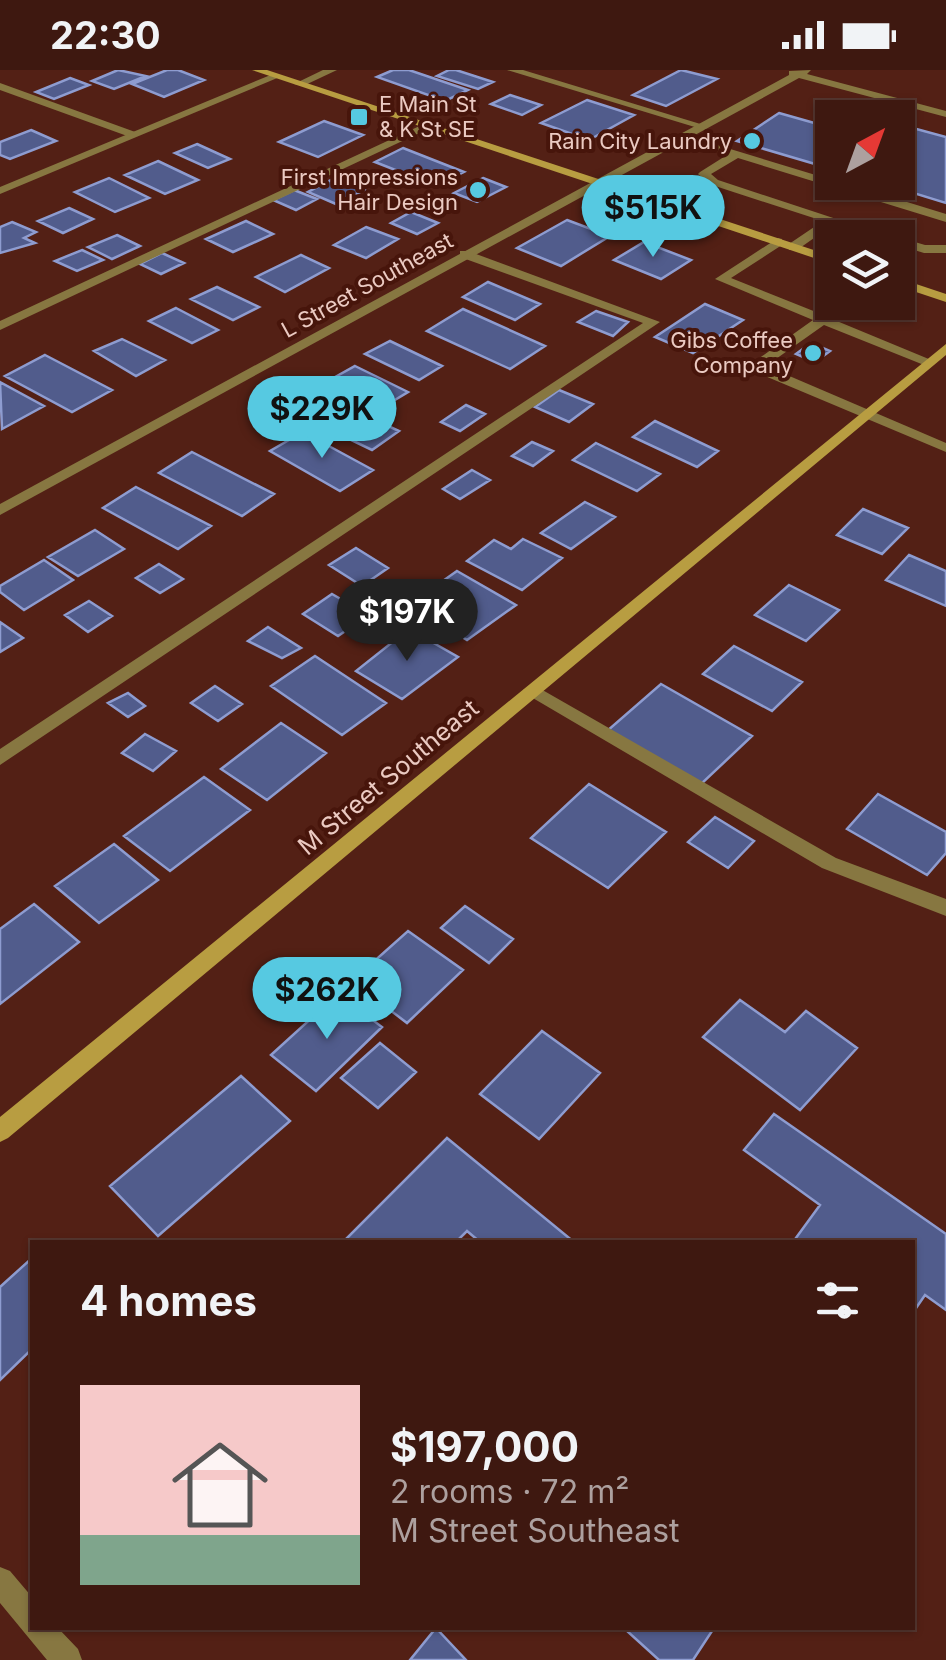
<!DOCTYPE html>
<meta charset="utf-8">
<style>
:root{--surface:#3e1810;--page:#49251e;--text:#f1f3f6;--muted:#ada09f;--line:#573730;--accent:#56c9e1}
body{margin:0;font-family:Inter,sans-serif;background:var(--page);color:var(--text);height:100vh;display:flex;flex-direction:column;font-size:38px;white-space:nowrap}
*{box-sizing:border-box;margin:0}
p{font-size:32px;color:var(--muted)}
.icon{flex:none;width:55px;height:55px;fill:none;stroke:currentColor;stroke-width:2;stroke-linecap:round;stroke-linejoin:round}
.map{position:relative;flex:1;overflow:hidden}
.drawer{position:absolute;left:30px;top:1170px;width:885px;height:390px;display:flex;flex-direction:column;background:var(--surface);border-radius:0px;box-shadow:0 2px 8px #0004,0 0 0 2px var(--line)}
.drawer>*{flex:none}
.needle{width:65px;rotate:41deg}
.controls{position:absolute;left:815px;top:30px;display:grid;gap:20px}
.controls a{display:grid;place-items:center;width:100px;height:100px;border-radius:0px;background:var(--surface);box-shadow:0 2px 8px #0004,0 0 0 2px var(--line);font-size:50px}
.price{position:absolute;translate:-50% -85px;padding:0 22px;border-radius:35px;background:var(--accent);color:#111;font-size:32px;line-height:65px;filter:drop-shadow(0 2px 5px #0008)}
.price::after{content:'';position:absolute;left:50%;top:60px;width:30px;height:22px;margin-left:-15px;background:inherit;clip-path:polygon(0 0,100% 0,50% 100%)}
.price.on{background:#222;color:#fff}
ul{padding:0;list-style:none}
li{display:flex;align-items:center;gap:30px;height:250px;padding:0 50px}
li span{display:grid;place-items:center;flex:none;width:280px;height:200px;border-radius:0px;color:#555}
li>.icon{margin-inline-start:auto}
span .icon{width:120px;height:120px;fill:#fffc;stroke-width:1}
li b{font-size:42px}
h2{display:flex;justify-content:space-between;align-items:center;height:120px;padding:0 50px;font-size:42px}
.status{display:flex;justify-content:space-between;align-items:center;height:70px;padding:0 50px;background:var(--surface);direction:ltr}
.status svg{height:28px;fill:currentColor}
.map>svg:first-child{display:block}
.building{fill:#515c8c;stroke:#8e9cd0;stroke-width:2.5}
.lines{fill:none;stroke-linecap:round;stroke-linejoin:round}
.service{fill:#877741;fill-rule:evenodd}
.minor{fill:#877741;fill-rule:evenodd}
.secondary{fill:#b89d41;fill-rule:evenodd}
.poi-dot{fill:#56c9e1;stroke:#47150b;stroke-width:4}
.labels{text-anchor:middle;stroke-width:8;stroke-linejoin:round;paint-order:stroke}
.far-poi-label{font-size:22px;fill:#ebcac2;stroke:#47150b;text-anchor:end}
.far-street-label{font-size:22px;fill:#ebcac2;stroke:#47150b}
.street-label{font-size:25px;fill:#ebcac2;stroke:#47150b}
</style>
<div class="status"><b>22:30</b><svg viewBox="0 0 49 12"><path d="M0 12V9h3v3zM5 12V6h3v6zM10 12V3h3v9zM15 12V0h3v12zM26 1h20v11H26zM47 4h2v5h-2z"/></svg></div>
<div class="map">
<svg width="946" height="1590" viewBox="0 0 946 1590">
<rect width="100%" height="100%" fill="#532015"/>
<path class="building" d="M118,0L146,6L114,19L92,11Z
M167,0H178L204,10L164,27L132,14Z
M393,0H409L468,20L445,31L377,7Z
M449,0H456L493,12L478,19L437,6Z
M681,0L717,9L666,36L633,25Z
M70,8L89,15L54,29L36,22Z
M510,25L541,35L522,45L491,34Z
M587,30L634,45L589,70L541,53Z
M779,43L832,58V99L737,71Z
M324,51L363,65L318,87L279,72Z
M898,54L946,67V133L878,112H898Z
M31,60L56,71L10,89L0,85V72Z
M197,74L230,89L208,98L175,83Z
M403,78L464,102L436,116L375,92Z
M158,91L198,110L165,124L125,105Z
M109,108L149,128L115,142L75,122Z
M335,108L364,120L336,134L308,122Z
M483,108L506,117L477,132L454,123Z
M294,120L317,129L296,140L273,130Z
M69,138L93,149L63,163L38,151Z
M411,142L438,153L417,164L391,153Z
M567,150L610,166L561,196L517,178Z
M246,151L273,164L233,182L206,169Z
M12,152L36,162L24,168L35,173L0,183V157Z
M366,157L398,169L366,188L334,175Z
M117,165L140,176L112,189L88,177Z
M644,172L691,190L661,209L614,190Z
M82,180L103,190L77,201L55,191Z
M162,183L184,193L161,204L140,194Z
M301,185L329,198L285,222L256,207Z
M488,212L540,234L515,250L463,227Z
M217,217L259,237L233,250L191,229Z
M705,234L743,250L693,283L655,267Z
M176,238L218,260L192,273L149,251Z
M463,239L545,276L510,299L427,261Z
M596,241L628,252L613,266L578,252Z
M122,269L165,290L136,306L94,281Z
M390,271L442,296L419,310L365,284Z
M811,273L830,281L815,292L796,284Z
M45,285L112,320L72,342L5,306Z
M355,296L408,322L383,337L330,310Z
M0,312L44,336L2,359Z
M559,320L593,334L569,352L535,337Z
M315,322L399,361L372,380L287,339Z
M466,335L485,344L460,361L441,352Z
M655,351L718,381L697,397L633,367Z
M303,362L373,400L340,421L270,381Z
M532,372L553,381L533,396L512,386Z
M596,373L660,404L637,421L573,390Z
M192,382L274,424L242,446L159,403Z
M472,400L490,410L460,429L443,419Z
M136,417L211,456L178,479L103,438Z
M585,432L615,447L571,479L541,463Z
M863,439L908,458L882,484L837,465Z
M95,460L124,479L78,506L48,487Z
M523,469L562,488L522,520L467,491L494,470L511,479Z
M356,478L388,498L362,516L329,495Z
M909,485L946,501V536L886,510Z
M44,490L73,510L24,540L0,522V516Z
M159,494L183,509L160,523L136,508Z
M457,501L516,535L467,570L424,544L441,532L426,523Z
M789,515L839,540L806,571L755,545Z
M332,524L346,532L357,525L379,538L338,566L303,544Z
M89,531L112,546L88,562L65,545Z
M0,552L23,568L0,582Z
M268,557L301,578L282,588L248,571Z
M409,559L458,587L402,629L356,601Z
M734,576L802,612L772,641L703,604Z
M315,586L386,633L342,665L271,616Z
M661,614L752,666L699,716L607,661Z
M215,616L242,634L218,651L191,633Z
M128,623L145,636L128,647L108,633Z
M281,653L326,683L267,730L221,699Z
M145,664L176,681L153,701L122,683Z
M204,707L250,740L170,801L124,766Z
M589,714L666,762L608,818L531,768Z
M878,724L946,762V783L927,805L847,759Z
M715,747L754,771L728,798L688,772Z
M114,774L158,810L99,853L55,816Z
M34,834L79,872L0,934V859Z
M465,836L513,869L489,893L441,858Z
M408,861L463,900L407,953L352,911Z
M338,924L382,957L316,1021L271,985Z
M740,930L785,962L806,941L857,978L800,1040L703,967Z
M542,961L600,1003L539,1069L480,1024Z
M380,973L416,1002L378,1038L341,1008Z
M241,1006L290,1051L158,1166L110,1116Z
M774,1044L946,1164V1240L925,1225L912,1244V1172H793L820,1135L744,1080Z
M447,1068L574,1172H480L467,1161L456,1172H343Z
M32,1188V1279L0,1310V1217Z
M436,1558L466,1590H410Z
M630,1558H714L693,1590H659L627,1561Z"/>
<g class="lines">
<path class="service" d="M507,0H523L707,56L698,58Z
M0,13L138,63L139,65L130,67L0,20Z
M426,53L431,56L430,58L0,260V251Z
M681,64L832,110V112H842L946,144V152L738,88L711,104L718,110L894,168H874L834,154L797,180H789V174L823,151L715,116L678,141H670V135L707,112L698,104L700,102L727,85L677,69V65Z
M898,167L925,175H946V183H924L898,175Z
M778,168L782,169V175L731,208L821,244L838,232H853L832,249L936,292L924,295L824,255L766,296L946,373V382L751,300V294L813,250L715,209Z
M460,181H468L660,252L0,695V679L643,253L460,187Z
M532,614L836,788L946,829V846L822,798L526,624L523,620Z"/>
<path class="minor" d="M323,0H337L303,16L294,14Z
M811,0L807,4L946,41V47L799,8L0,445V434L789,5V1Z
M273,4L282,6L0,124V117Z
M0,1497L10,1501L32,1527V1558H58L78,1579L82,1590H47L0,1533Z"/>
<path class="secondary" d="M252,0H267L832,186V194Z
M898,208L946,224V232L898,216Z
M946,274V285L8,1068L0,1072V1047Z"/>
</g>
<g class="poi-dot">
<rect x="349" y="37" width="20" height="20" rx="5"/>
<circle cx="752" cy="71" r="10"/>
<circle cx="478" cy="120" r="10"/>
<circle cx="813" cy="283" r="10"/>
</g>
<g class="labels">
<g class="far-poi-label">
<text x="379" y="42" text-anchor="start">E Main St<tspan x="379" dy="25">&amp; K St SE</tspan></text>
<text x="732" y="79">Rain City Laundry</text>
<text x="458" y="115">First Impressions<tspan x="458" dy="25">Hair Design</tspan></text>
<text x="793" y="278">Gibs Coffee<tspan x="793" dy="25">Company</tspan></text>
</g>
<g class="far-street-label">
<text transform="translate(367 215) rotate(-29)" y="8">L Street Southeast</text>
</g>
<g class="street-label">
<text transform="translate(388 707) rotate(-40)" y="9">M Street Southeast</text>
</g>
</g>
</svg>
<div class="controls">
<a><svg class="needle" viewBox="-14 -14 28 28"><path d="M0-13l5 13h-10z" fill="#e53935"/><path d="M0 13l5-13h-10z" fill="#ada09f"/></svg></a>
<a><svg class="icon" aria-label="layers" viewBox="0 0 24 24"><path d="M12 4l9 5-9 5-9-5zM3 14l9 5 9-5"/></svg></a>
</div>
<b class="price" style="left:653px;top:190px">$515K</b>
<b class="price" style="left:322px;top:391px">$229K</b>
<b class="price on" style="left:407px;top:594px">$197K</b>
<b class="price" style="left:327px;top:972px">$262K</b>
<section class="drawer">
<h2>4 homes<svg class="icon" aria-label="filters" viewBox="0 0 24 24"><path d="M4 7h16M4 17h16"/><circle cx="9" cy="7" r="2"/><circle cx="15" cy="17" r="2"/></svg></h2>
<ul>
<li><span style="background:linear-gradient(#f6c9c9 75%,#7fa58c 0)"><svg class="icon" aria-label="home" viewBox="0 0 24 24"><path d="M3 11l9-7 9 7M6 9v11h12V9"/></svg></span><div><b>$197,000</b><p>2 rooms · 72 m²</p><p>M Street Southeast</p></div></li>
</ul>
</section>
</div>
